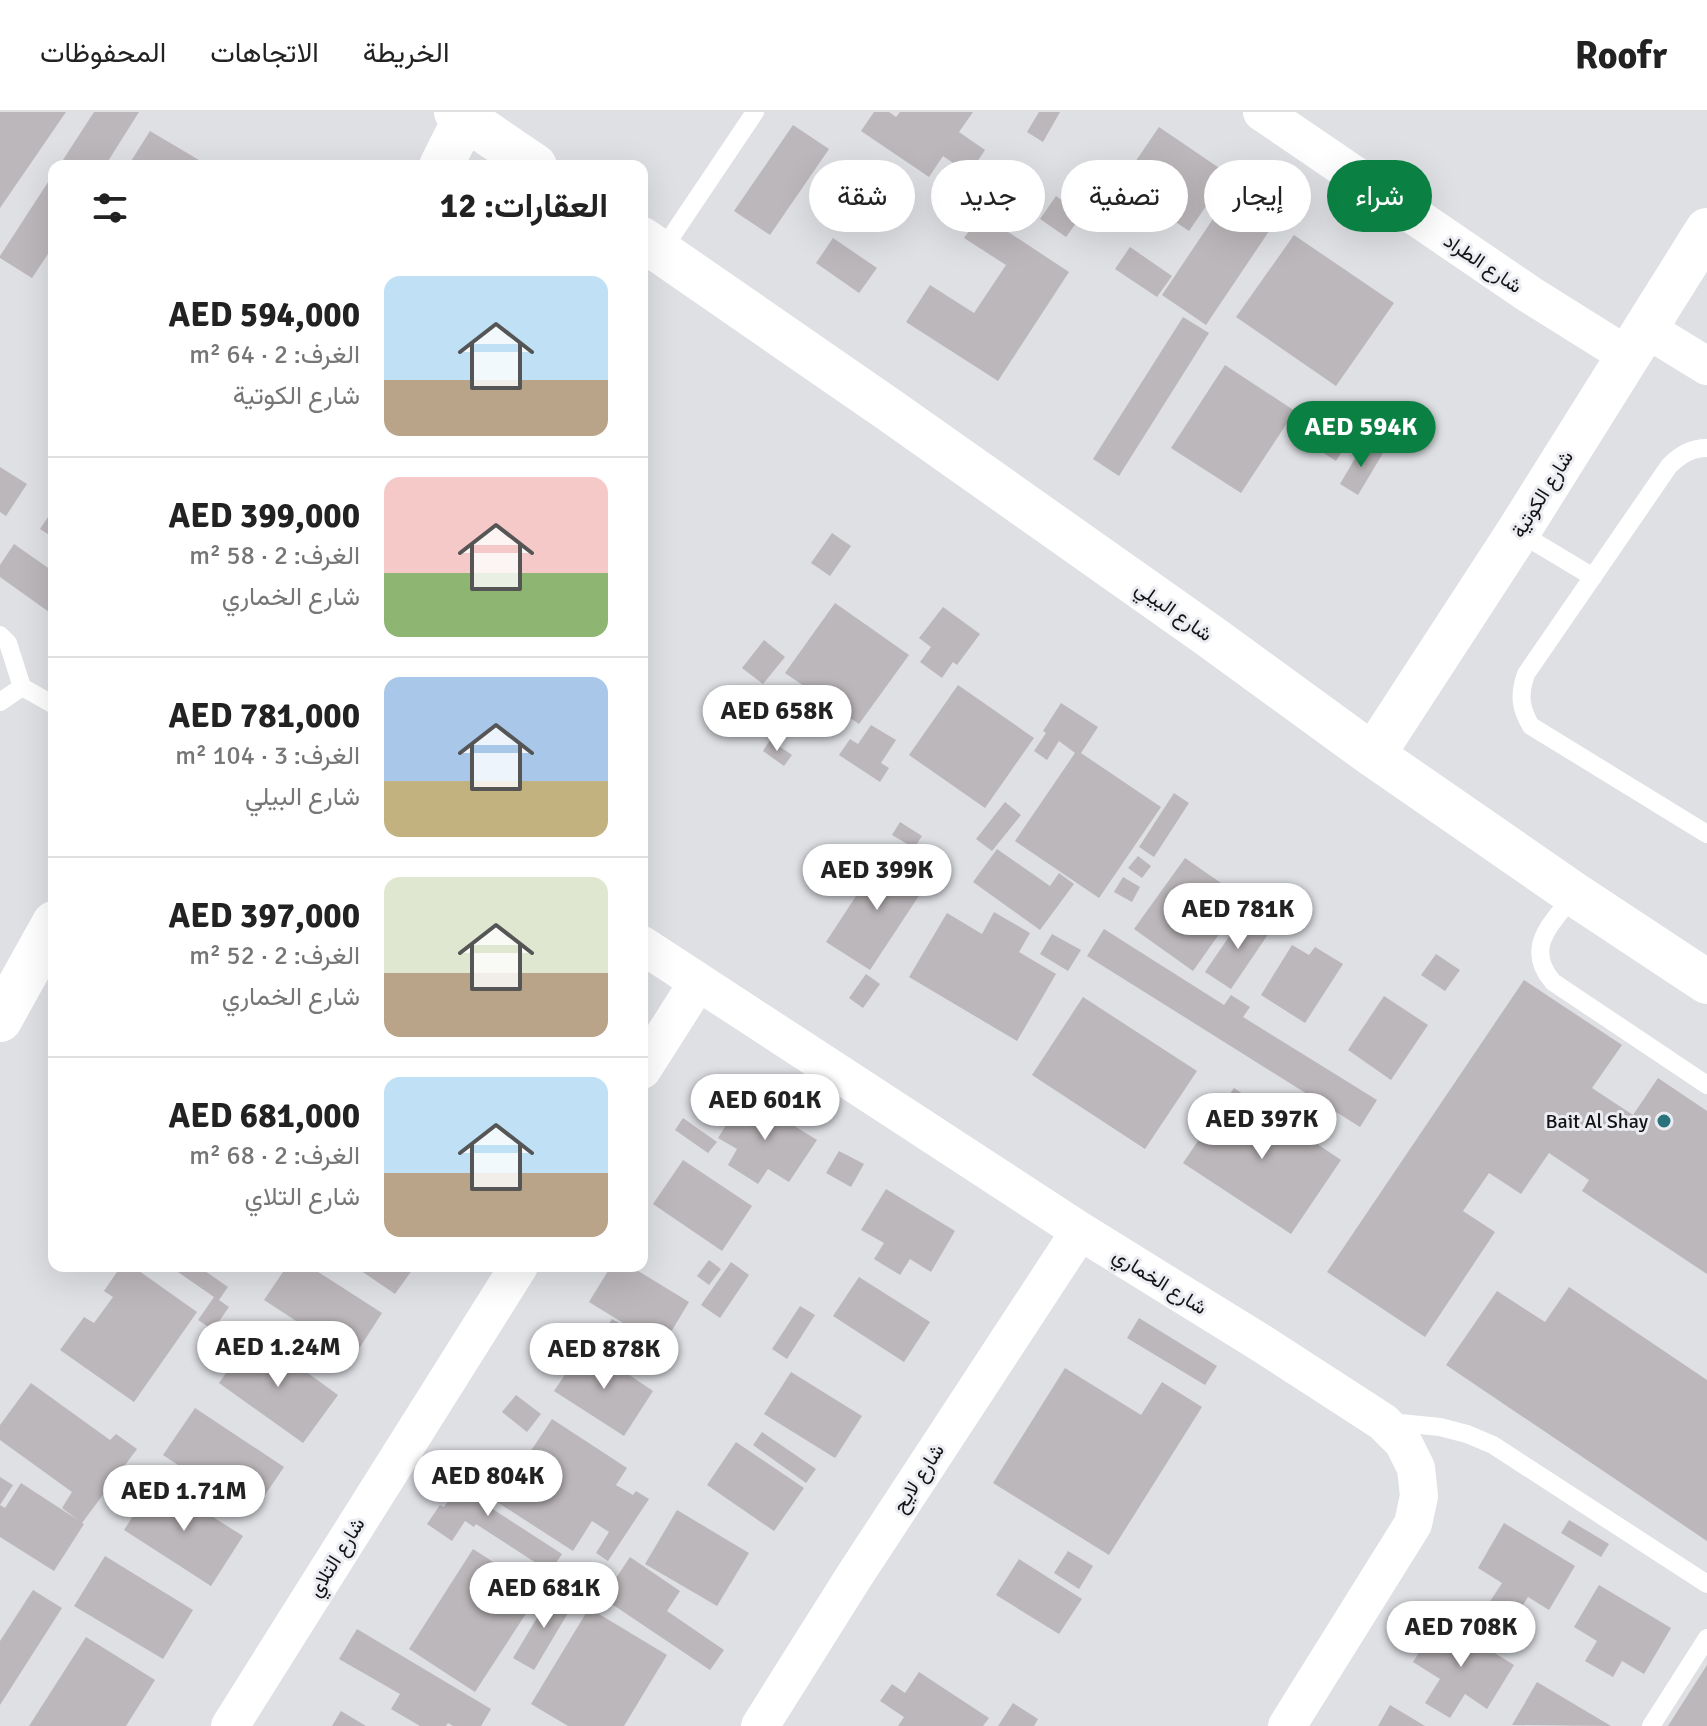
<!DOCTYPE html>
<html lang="ar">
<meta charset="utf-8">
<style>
:root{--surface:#fff;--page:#f6f6f6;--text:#222;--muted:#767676;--line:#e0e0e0;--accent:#0b8043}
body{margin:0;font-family:Signika,Vazirmatn,sans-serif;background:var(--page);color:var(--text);direction:rtl;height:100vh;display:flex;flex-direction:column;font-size:30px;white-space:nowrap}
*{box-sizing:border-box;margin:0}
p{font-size:26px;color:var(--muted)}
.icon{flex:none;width:44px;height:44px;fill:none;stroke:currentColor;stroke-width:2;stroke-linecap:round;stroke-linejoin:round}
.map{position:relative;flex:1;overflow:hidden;direction:ltr}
.sheet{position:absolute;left:48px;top:48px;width:600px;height:1112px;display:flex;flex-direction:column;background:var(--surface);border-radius:16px;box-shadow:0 8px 32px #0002;direction:rtl}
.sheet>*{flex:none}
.top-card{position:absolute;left:672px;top:48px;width:760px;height:72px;direction:rtl;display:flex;gap:16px}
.price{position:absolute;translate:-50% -68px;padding:0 18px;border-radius:28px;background:#fff;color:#222;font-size:26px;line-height:52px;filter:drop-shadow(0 2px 4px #0008)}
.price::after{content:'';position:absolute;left:50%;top:48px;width:24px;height:18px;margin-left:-12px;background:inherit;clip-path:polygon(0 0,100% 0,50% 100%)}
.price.active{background:var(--accent);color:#fff}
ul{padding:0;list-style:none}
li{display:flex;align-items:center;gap:24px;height:200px;padding:0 40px}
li+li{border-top:2px solid var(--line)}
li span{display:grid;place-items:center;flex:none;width:224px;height:160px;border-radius:16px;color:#555}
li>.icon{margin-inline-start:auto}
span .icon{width:96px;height:96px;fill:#fffc;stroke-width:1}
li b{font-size:34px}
h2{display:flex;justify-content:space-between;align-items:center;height:96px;padding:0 40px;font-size:34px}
.pill{padding:0 28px;border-radius:36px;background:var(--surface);box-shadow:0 8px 32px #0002;font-size:28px;line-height:72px}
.pill.active{background:var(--accent);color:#fff}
header{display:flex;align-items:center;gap:48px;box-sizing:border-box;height:112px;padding:0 40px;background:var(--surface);border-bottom:2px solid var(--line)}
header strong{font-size:38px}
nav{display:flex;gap:44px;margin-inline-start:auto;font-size:28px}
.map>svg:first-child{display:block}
.building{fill:#bcb7ba}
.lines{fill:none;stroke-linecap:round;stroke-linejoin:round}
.service{stroke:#fff;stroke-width:18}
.minor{stroke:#fff;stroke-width:38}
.tertiary{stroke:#fff;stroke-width:44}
.poi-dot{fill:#2a727c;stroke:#ebedf2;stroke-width:3}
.labels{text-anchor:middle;stroke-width:6;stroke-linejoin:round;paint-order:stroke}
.street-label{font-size:20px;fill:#131315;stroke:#ebedf2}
.poi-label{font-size:20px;fill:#131315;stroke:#ebedf2;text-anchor:end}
</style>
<header>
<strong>Roofr</strong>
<nav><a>الخريطة</a><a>الاتجاهات</a><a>المحفوظات</a></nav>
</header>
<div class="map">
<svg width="1707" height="1614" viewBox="0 0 1707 1614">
<rect width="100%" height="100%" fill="#dee0e4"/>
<path class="building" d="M0,0H66L0,96Z
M94,0H139L105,54H59Z
M874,0H889L896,5L900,0H973L959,20L985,38L969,62L943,44L929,65L861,19Z
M1039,0H1060L1043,30L1027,20Z
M793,13L829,37L770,123L734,99Z
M1159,15L1228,62L1189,119L1149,92L1165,68L1151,59L1133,85L1118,75Z
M150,19L209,54H128Z
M54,61V133L32,166L0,146V144Z
M1274,64L1296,79L1206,213L1162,183L1241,65L1264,80Z
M1056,84L1082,103L1066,125L1040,107Z
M981,102L1069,160L998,269L906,210L930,173L974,201L1006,153L964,126Z
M1294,123L1394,191L1336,274L1236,205Z
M833,126L877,156L859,181L816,151Z
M1130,135L1172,164L1157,185L1115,157Z
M1183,205L1209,221L1119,364L1093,347Z
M1225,253L1295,299L1241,381L1171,336Z
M1316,298L1353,322L1336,349L1299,325Z
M1364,331L1383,341L1358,383L1340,372Z
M0,355L27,372L6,404L0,400Z
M54,396V426L40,417Z
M832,421L851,434L830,464L811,451Z
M14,432L54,460V492L49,500L0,465V453Z
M835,491L909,543L859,612L785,561Z
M943,495L980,522L957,553L953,550L942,566L920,550L931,535L919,526Z
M764,528L785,545L763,572L742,556Z
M958,573L1034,626L985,696L909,643Z
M1061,591L1098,615L1081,641L1161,695L1099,786L1015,729L1075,641L1059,629L1047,648L1034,639L1046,621L1043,619Z
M871,613L896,628L881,651L889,656L880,670L839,643L850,627L858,632Z
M770,628L792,643L784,654L763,639Z
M1174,681L1189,691L1154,745L1139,735Z
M1005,690L1021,703L992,739L976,727Z
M900,710L922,724L914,736L892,723Z
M997,737L1050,774L1059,761L1074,772L1040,818L973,770Z
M884,741L928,770L870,858L826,830Z
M1138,744L1151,754L1142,766L1128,756Z
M1185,746L1244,787L1193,859L1134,817Z
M1123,765L1140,775L1132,790L1114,780Z
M994,800L1030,821L1019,840L1056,862L1017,929L909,865L947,801L982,822Z
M1245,801L1271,818L1231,877L1205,860Z
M1104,817L1224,893L1231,883L1250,895L1243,905L1377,988L1360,1015L1087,844Z
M1052,822L1081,838L1068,859L1040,842Z
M1292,833L1309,843L1315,835L1343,852L1305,911L1261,883Z
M1436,842L1460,858L1445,879L1421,863Z
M866,862L880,872L863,896L849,886Z
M1524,868L1622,933L1592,976L1633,1003L1658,966L1707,999V1162L1582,1079L1589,1068L1549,1041L1521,1082L1489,1061L1463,1099L1495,1120L1425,1225L1327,1160Z
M1384,884L1428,913L1391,968L1348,938Z
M1083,885L1197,959L1145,1037L1032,963Z
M1234,976L1341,1048L1291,1122L1183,1051Z
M745,983L817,1028L789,1070L768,1057L758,1072L728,1053L737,1037L718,1026Z
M683,1006L717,1030L708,1041L675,1018Z
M839,1039L864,1052L851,1075L826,1061Z
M683,1048L752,1094L722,1139L653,1092Z
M886,1077L955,1119L931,1160L910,1147L900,1163L874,1147L884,1131L861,1118Z
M709,1148L721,1157L709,1173L697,1164Z
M731,1150L749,1163L720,1206L701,1193Z
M121,1154H132L197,1200L134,1290L60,1238L84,1205L94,1211L113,1185L104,1179Z
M177,1154H198L228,1175L219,1188L229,1195L213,1218L198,1208L214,1185L175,1158Z
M287,1154H309L382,1201L353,1246L264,1188Z
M354,1154H415L395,1182Z
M611,1154H630L689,1190L662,1235L589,1190Z
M859,1165L930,1210L904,1250L833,1204Z
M1569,1175L1707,1268V1429L1446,1253L1497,1179L1545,1210Z
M800,1194L815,1203L787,1247L772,1237Z
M1139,1206L1217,1254L1205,1273L1127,1226Z
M612,1207L630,1217L620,1233L602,1223Z
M254,1222L338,1283L303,1331L219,1271Z
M585,1233L653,1279L624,1324L554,1279Z
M1065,1256L1141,1303L1162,1270L1202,1295L1109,1443L993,1371Z
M791,1260L862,1304L835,1346L764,1302Z
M31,1271L110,1328L116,1322L137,1337L82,1411L84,1412L54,1459L0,1425V1365L13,1373L0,1393L5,1396L21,1371L78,1408L62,1396L72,1380L0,1328V1313Z
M516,1283L541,1302L527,1320L502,1300Z
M195,1296L284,1355L252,1402L163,1343Z
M552,1307L627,1356L616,1373L633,1383L636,1379L649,1387L608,1449L596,1441L609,1420L592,1409L573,1439L497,1390Z
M762,1320L816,1357L806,1371L753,1333Z
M736,1330L804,1376L774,1419L707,1373Z
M476,1349L499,1364L488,1381L494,1384L488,1394L562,1442L550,1460L476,1412L474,1415L465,1409L452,1429L427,1412L440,1393L444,1395Z
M156,1369L243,1424L211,1474L124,1418Z
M677,1398L749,1441L717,1494L645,1452Z
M1569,1408L1609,1432L1601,1445L1561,1421Z
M1504,1411L1575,1454L1549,1498L1528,1485L1513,1509L1487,1494L1502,1471L1478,1456Z
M473,1437L540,1480L475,1580L409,1537Z
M1068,1439L1093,1454L1079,1477L1054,1461Z
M105,1444L193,1498L163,1547L74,1494Z
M630,1445L680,1479L667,1499L724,1538L710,1558L582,1472L595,1452L616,1466Z
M1019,1447L1082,1487L1059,1522L996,1483Z
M1599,1473L1671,1516L1644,1562L1622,1549L1613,1565L1585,1549L1597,1529L1574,1515Z
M33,1478L62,1496L0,1593V1529Z
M553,1479L574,1491L534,1558L513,1546Z
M589,1496L667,1543L624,1614H568L531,1592Z
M1440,1507L1514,1553L1487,1597L1465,1582L1450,1606L1425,1591L1440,1567L1413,1550Z
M357,1517L491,1597L481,1614H453L448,1611L446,1614H420L391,1597L400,1582L339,1547Z
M86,1525L155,1568L126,1614H29Z
M1707,1553V1614H1668Z
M919,1560L989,1606L983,1614H898L904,1605L880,1589L892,1572L905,1581Z
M1537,1570L1611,1614L1512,1613Z
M1013,1591L1038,1607L1034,1614H998Z
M1390,1593L1425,1614H1378Z
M341,1599L366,1614H332Z"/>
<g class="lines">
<path class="service" d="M661,140L755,0
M1707,336C1691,336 1680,343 1669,354L1526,562C1519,582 1520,596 1531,614L1707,722
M1518,420L1593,465
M0,523L8,531L22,575L54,593
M0,590L22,575
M1574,782C1552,812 1523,835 1553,870L1707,973
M1390,1310L1440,1315L1467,1322L1493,1333L1707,1472
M1651,1614L1707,1526"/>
<path class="minor" d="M1262,0L1529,182L1628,244
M1645,216L1707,254
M642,833L1080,1119L1261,1231L1383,1310L1403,1330L1416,1356L1419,1384L1413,1412L1287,1614
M642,958L698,870
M230,1614L519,1154
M760,1614L853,1466L1080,1119"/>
<path class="tertiary" d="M456,0L535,54
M441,54L465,6
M642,127L888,297L1211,525L1373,643L1574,782L1707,870
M1373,643L1518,420L1707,118
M0,908L54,811"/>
</g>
<circle class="poi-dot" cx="1664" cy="1009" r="8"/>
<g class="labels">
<g class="street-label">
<text transform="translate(1483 151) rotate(34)" y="7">شارع الطراد</text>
<text transform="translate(1542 382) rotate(-58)" y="7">شارع الكوتية</text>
<text transform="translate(1174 499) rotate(35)" y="7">شارع البيلي</text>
<text transform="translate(1160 1169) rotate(32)" y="7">شارع الخماري</text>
<text transform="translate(918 1366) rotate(-57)" y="7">شارع لايح</text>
<text transform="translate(336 1445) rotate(-58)" y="7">شارع التلاي</text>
</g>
<g class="poi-label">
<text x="1648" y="1016">Bait Al Shay</text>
</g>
</g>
</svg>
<b class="price active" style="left:1361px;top:357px">AED 594K</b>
<b class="price" style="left:777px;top:641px">AED 658K</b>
<b class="price" style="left:877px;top:800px">AED 399K</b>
<b class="price" style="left:1238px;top:839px">AED 781K</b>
<b class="price" style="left:765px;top:1030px">AED 601K</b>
<b class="price" style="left:1262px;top:1049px">AED 397K</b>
<b class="price" style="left:278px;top:1277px">AED 1.24M</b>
<b class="price" style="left:604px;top:1279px">AED 878K</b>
<b class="price" style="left:488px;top:1406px">AED 804K</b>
<b class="price" style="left:184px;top:1421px">AED 1.71M</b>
<b class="price" style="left:544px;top:1518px">AED 681K</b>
<b class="price" style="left:1461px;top:1557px">AED 708K</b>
<div class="top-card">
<a class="pill active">شراء</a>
<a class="pill">إيجار</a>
<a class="pill">تصفية</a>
<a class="pill">جديد</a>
<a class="pill">شقة</a>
</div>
<section class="sheet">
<h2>العقارات: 12<svg class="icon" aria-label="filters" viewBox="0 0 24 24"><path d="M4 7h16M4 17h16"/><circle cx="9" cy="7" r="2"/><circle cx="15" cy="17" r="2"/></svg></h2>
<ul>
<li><span style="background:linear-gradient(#bfe0f5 65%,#b9a48a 0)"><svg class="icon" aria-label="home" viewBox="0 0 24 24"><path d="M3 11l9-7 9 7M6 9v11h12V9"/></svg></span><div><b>AED 594,000</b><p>الغرف: 2 · 64 m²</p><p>شارع الكوتية</p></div></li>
<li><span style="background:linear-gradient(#f6c9c9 60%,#8fb573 0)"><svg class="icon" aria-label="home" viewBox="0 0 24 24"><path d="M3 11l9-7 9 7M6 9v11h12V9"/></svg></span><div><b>AED 399,000</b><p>الغرف: 2 · 58 m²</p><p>شارع الخماري</p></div></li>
<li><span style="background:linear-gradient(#a9c7e8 65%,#c2b280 0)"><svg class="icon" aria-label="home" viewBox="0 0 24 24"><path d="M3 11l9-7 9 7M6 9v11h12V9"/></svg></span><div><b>AED 781,000</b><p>الغرف: 3 · 104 m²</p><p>شارع البيلي</p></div></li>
<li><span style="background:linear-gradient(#dfe7d0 60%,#b9a48a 0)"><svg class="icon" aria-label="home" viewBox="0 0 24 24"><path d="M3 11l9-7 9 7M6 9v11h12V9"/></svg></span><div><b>AED 397,000</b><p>الغرف: 2 · 52 m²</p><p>شارع الخماري</p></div></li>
<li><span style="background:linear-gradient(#bfe0f5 60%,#b9a48a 0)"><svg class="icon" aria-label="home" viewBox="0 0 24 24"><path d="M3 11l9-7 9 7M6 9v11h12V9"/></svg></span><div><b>AED 681,000</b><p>الغرف: 2 · 68 m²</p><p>شارع التلاي</p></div></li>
</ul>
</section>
</div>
